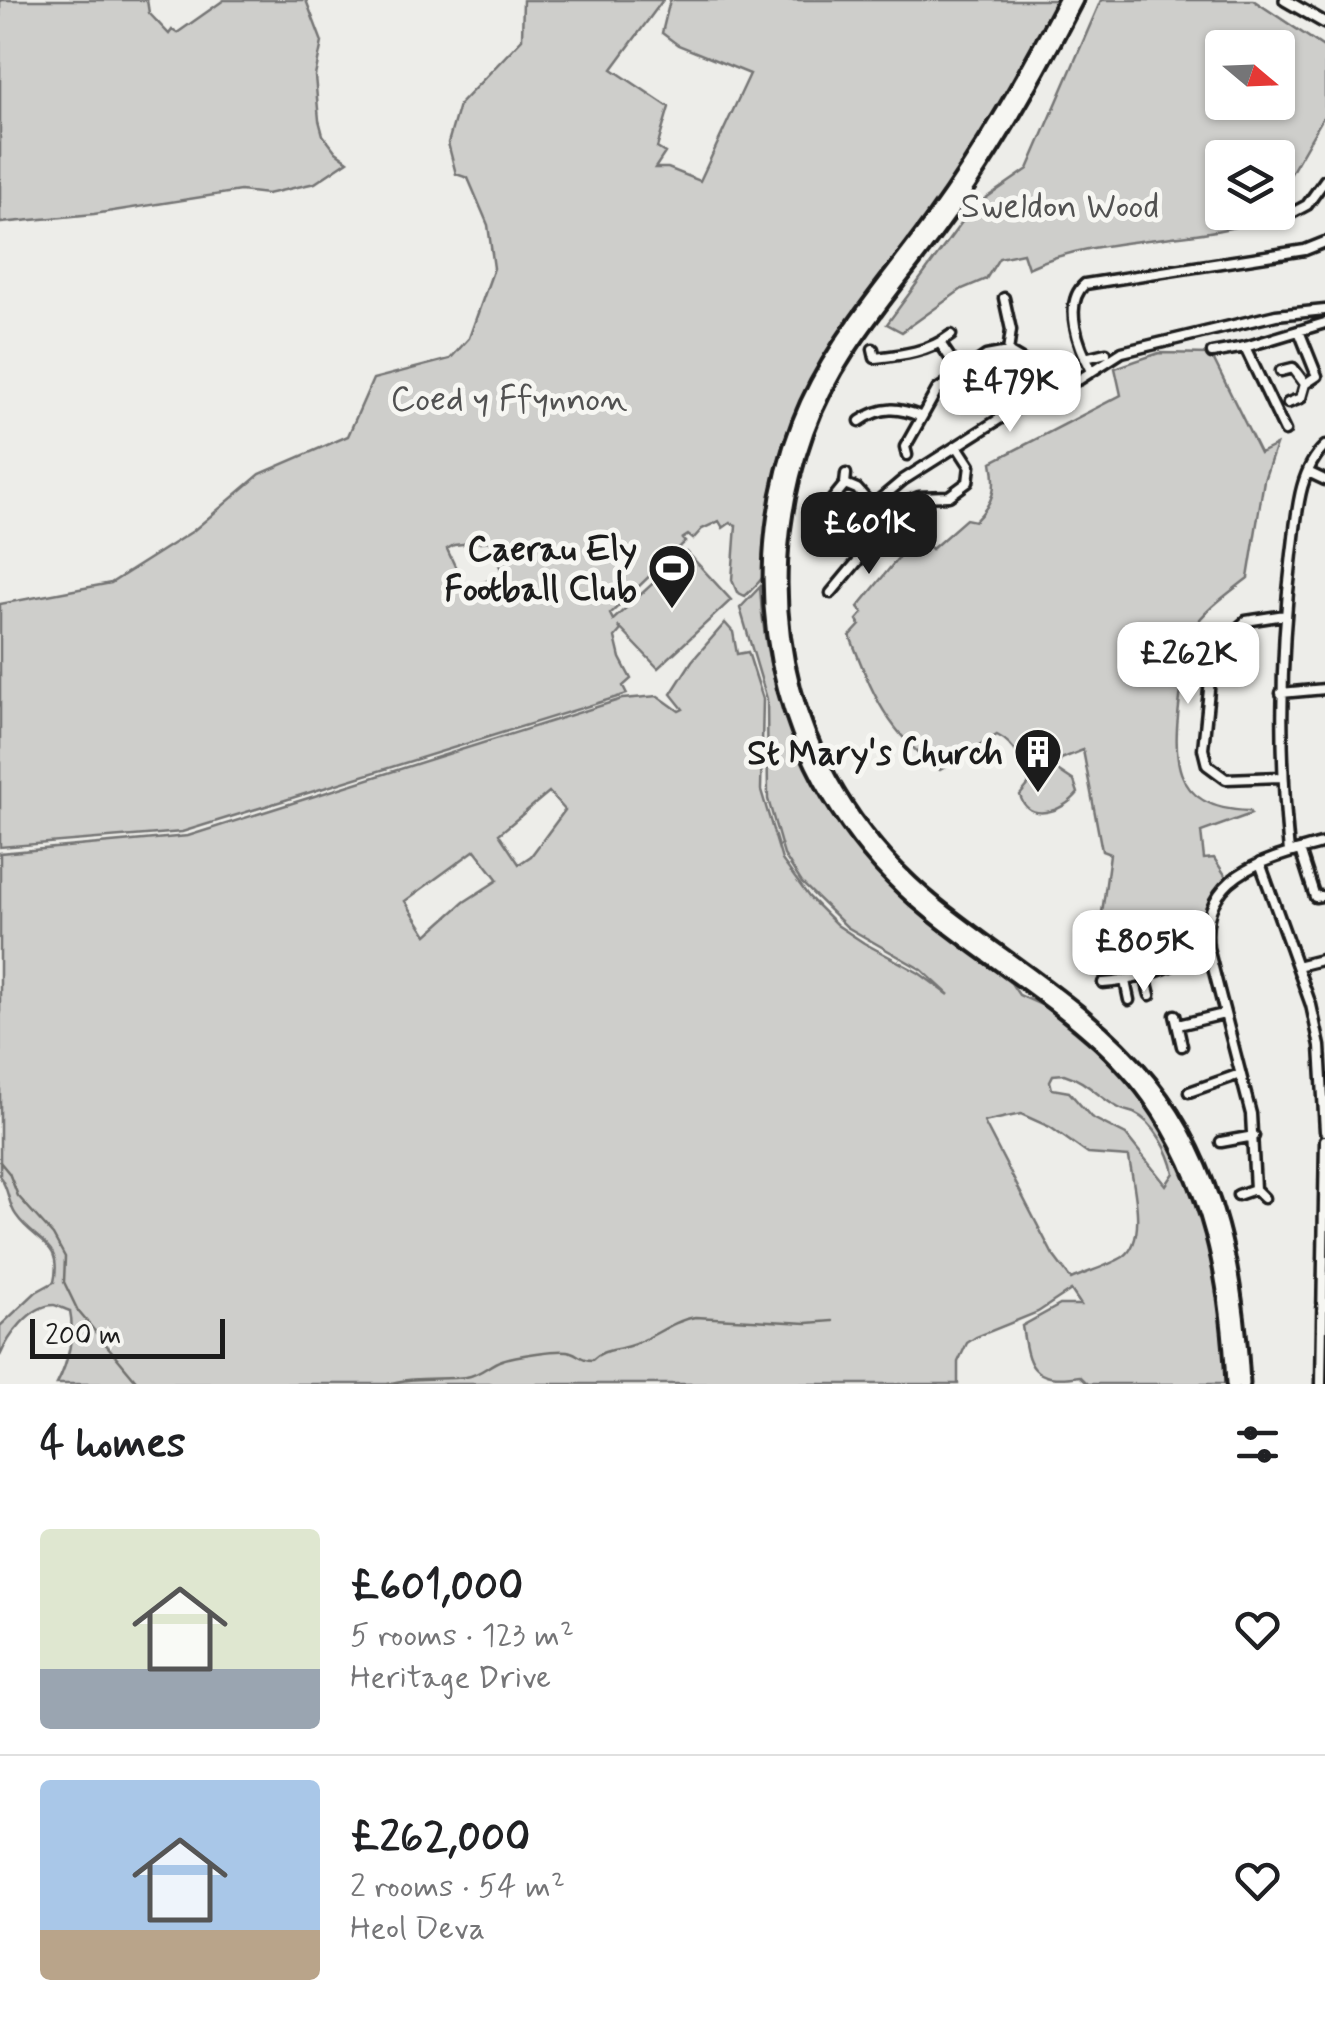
<!DOCTYPE html>
<meta charset="utf-8">
<style>
:root{--surface:#fff;--page:#f2f2f2;--text:#202124;--muted:#757577;--line:#e0e0e0;--accent:#1c1c1c}
body{margin:0;font-family:Mynerve,sans-serif;background:var(--page);color:var(--text);height:100vh;display:flex;flex-direction:column;font-size:38px;white-space:nowrap}
*{box-sizing:border-box;margin:0}
p{font-size:32px;color:var(--muted)}
.icon{flex:none;width:55px;height:55px;fill:none;stroke:currentColor;stroke-width:2;stroke-linecap:round;stroke-linejoin:round}
.map{position:relative;height:1384px;overflow:hidden}
.drawer{display:flex;flex-direction:column;background:var(--surface);flex:1}
.drawer>*{flex:none}
.needle{width:65px;rotate:109deg}
.controls{position:absolute;left:1205px;top:30px;display:grid;gap:20px}
.controls a{display:grid;place-items:center;width:90px;height:90px;border-radius:10px;background:var(--surface);box-shadow:0 2px 8px #0004;font-size:50px}
.scale{position:absolute;left:30px;bottom:25px;width:195px;box-sizing:border-box;padding-left:10px;border:5px solid #1c1c1c;border-top:0;font-size:28px;line-height:35px;white-space:nowrap;color:#1c1c1c;-webkit-text-stroke:8px #f6f6f2;paint-order:stroke}
.price{position:absolute;translate:-50% -85px;padding:0 22px;border-radius:20px;background:#fff;color:#222;font-size:32px;line-height:65px;filter:drop-shadow(0 2px 5px #0008)}
.price::after{content:'';position:absolute;left:50%;top:60px;width:30px;height:22px;margin-left:-15px;background:inherit;clip-path:polygon(0 0,100% 0,50% 100%)}
.price.selected{background:var(--accent);color:#fff}
ul{padding:0;list-style:none}
li{display:flex;align-items:center;gap:30px;height:250px;padding:0 40px}
li+li{border-top:2px solid var(--line)}
li span{display:grid;place-items:center;flex:none;width:280px;height:200px;border-radius:10px;color:#555}
li>.icon{margin-inline-start:auto}
span .icon{width:120px;height:120px;fill:#fffc;stroke-width:1}
li b{font-size:42px}
h2{display:flex;justify-content:space-between;align-items:center;height:120px;padding:0 40px;font-size:42px}
.map>svg:first-child{display:block}
.green{fill:#cececb;stroke:#757574;stroke-width:2.5;fill-rule:evenodd}
.lines{fill:none;stroke-linecap:round;stroke-linejoin:round}
.stream{stroke:#6f6f6d;stroke-width:2.5}
.minor-casing{stroke:#1c1c1c;stroke-width:15}
.tertiary-casing{stroke:#1c1c1c;stroke-width:16}
.primary-casing{stroke:#1c1c1c;stroke-width:19}
.minor{stroke:#f6f6f2;stroke-width:8}
.tertiary{stroke:#f6f6f2;stroke-width:9}
.primary{stroke:#f6f6f2;stroke-width:11}
.labels{text-anchor:middle;stroke-width:10;stroke-linejoin:round;paint-order:stroke}
.park-label{font-size:35px;fill:#515151;stroke:#f6f6f2}
.poi-label{font-size:35px;font-weight:bold;fill:#1c1c1c;stroke:#f6f6f2;text-anchor:end}
</style>
<div class="map">
<svg width="1325" height="1384" viewBox="0 0 1325 1384">
<rect width="100%" height="100%" fill="#edede9"/>
<filter id="ink" filterUnits="userSpaceOnUse"><feTurbulence type="fractalNoise" baseFrequency=".01" numOctaves="2"/><feDisplacementMap in="SourceGraphic" scale="20" xChannelSelector="R" yChannelSelector="G"/><feConvolveMatrix kernelMatrix="1 2 1 2 8 2 1 2 1" color-interpolation-filters="sRGB"/></filter>
<g filter="url(#ink)">
<path class="green" d="M0,0H147L149,13L169,34L172,30L177,33L224,0H306L322,42L315,76L319,120L323,135L336,152L348,161L315,183L267,194L240,191L94,214L0,223Z
M523,0H663L612,69L669,107L657,148L665,153L655,168H668L700,181L750,74L678,45L662,33L670,0H1059C1024,67 989,135 943,197C891,269 830,335 794,417C778,453 769,496 765,536C764,547 767,563 764,574C762,581 752,589 745,596L737,592L732,580L736,525L730,523L723,528L719,521L702,529L693,539L688,535L682,539L685,542L610,614L613,620L687,552L731,600L658,668L618,626L621,630L615,637L620,658L631,679L623,686L627,694L182,832L0,847V604L111,583L193,531L260,474L348,436L373,379L450,359L469,338L494,268L488,225L468,178L456,174L448,143L459,105L522,39ZM489,541L503,574L466,590L447,549L454,545Z
M1101,0H1253L1325,48V114L1278,196V158H1222V212L1251,213L1250,223C1183,243 1096,236 1028,268L1023,253L999,258L986,279L962,289L902,332L887,324L973,207L1028,169ZM1222,48H1278V102H1222Z
M1159,353L1211,354L1260,453L1276,445L1264,480L1248,578C1229,593 1205,609 1192,630C1180,648 1184,669 1181,690C1173,753 1167,809 1249,811L1251,814L1201,832L1204,859L1214,858L1227,878L1208,902L1201,926L1162,939L1155,921L1157,932L1146,949L1124,959L1100,928L1110,854L1102,851L1083,750L1061,759L1056,769L1074,781L1078,793C1063,812 1028,824 1020,795L1029,784C1023,764 1017,745 997,735L940,770C888,734 872,693 850,636L860,625L857,620L863,613L858,607L917,535L932,549L966,519L975,521C994,502 997,488 992,462L1121,395L1115,368Z
M760,587C765,698 813,806 891,885C920,915 955,938 988,962L987,965L1011,983L1019,995L1044,1006L1098,1051L1146,1103L1180,1156L1199,1199L1217,1263L1229,1384H1088L1080,1376C1031,1384 1028,1366 1022,1326L1060,1305H1081L1071,1290L1038,1312L976,1337L967,1343L958,1362V1384H57C68,1363 75,1334 70,1311C69,1311 56,1305 54,1305C30,1305 8,1337 0,1356V1326L36,1292L54,1282C63,1241 35,1243 16,1215C8,1204 9,1189 0,1177V853L188,836L622,699L658,696L679,711L683,709L671,694L692,661L725,623L733,632L737,654L748,652L763,699L761,790L782,860L809,897L837,925L864,943L919,973L949,995L922,970L847,927L802,883L784,855L768,799L767,699L740,608ZM549,792L565,810L531,856L519,864L499,834ZM475,850L498,880L464,902L427,935L405,901ZM1064,1074C1087,1081 1098,1097 1119,1108C1124,1111 1129,1111 1134,1113C1154,1122 1170,1152 1174,1173L1166,1185L1126,1135L1091,1117L1069,1092L1052,1089L1050,1081L1053,1075ZM1021,1114L1050,1127L1088,1154L1129,1157C1132,1182 1149,1239 1123,1257C1108,1266 1087,1272 1071,1279L1053,1255L984,1122Z"/>
<g class="lines">
<path class="stream" d="M0,1162L9,1173L18,1196L53,1235L65,1257L64,1282L78,1311L139,1384
M388,1384C414,1376 440,1380 466,1377C481,1375 489,1364 502,1360C513,1356 561,1348 571,1352C580,1355 581,1360 592,1360C603,1349 614,1351 629,1346C652,1339 671,1321 695,1317L807,1323L833,1321"/>
<g class="minor-casing">
<path id="minor" d="M1286,205L1292,213L1307,205L1325,180
M1004,298L1011,330L1008,352
M940,343L961,374
M1245,347L1285,431
M873,349L875,358C902,355 929,352 951,335
M1212,353L1245,347L1325,323
M1085,358L1106,353
M1092,371C1079,347 1062,304 1085,284L1305,250L1325,242
M1281,371L1293,368L1305,384L1317,376L1299,331
M1288,403L1301,398L1305,384
M860,421C882,406 898,407 922,417
M907,455L905,447L937,390L986,356L1008,352L1023,361L1044,391
M1308,472L1325,480
M845,484L857,489L872,506L903,480L1031,399L1080,379L1122,352L1276,315L1325,310
M832,500L845,484L846,474
M831,593L871,545L893,528L909,501L919,497L949,496L968,482L970,466L957,446
M1281,693L1325,689
M1281,777L1226,779L1207,765L1203,749L1211,670L1219,645L1246,621L1285,615
M1300,850L1315,897L1321,896
M1289,852C1279,752 1280,654 1292,554C1297,518 1297,472 1325,446
M1260,863L1311,1005L1320,1046L1325,1131
M1208,948L1251,1114L1255,1189L1264,1198
M1297,966L1325,959
M1145,975L1150,995
M1125,981L1129,1000
M1103,983C1140,981 1175,966 1208,948C1199,873 1267,859 1325,843
M1175,1015L1182,1046
M1178,1025L1224,1014
M1189,1092L1240,1074
M1221,1142L1254,1136
M1238,1195L1255,1189
M1321,1384L1325,1140"/>
</g>
<g class="tertiary-casing">
<path id="tertiary" d="M1285,0L1325,23"/>
</g>
<g class="primary-casing">
<path id="primary" d="M1065,0C1025,76 984,149 934,218C886,285 829,345 799,423C732,598 784,794 930,912C1003,972 1093,1019 1149,1097C1211,1184 1228,1280 1233,1384
M1076,0C1036,78 993,154 941,225C893,292 835,352 807,431C745,605 791,788 936,905C1008,963 1092,1010 1150,1083C1220,1171 1237,1276 1243,1384"/>
</g>
<use href="#minor" class="minor"/>
<use href="#tertiary" class="tertiary"/>
<use href="#primary" class="primary"/>
</g>
</g>
<defs>
<g id="stadium-pin" transform="scale(2.5)"><path d="M0 17L-7.5 6A9.5 9.5 0 1 1 7.5 6Z" fill="#1c1c1c" stroke="#f6f6f2"/><path d="M0-5a6.5 5 0 1 0 0 10a6.5 5 0 1 0 0-10ZM-3.5-1.8h7v3.6h-7Z" fill="#fff"/></g>
<g id="building-pin" transform="scale(2.5)"><path d="M0 17L-7.5 6A9.5 9.5 0 1 1 7.5 6Z" fill="#1c1c1c" stroke="#f6f6f2"/><path d="M-4-6H4V6H1V3H-1V6H-4ZM-2.5-4.3h1.7v1.8h-1.7ZM.8-4.3h1.7v1.8H.8ZM-2.5-1h1.7V.8h-1.7ZM.8-1h1.7V.8H.8Z" fill="#fff"/></g>
</defs>
<g fill-rule="evenodd">
<use href="#stadium-pin" x="672" y="568"/>
<use href="#building-pin" x="1038" y="752"/>
</g>
<g class="labels">
<g class="park-label">
<text x="1060" y="217">Sweldon Wood</text>
<text x="509" y="410">Coed y Ffynnon</text>
</g>
<g class="poi-label">
<text x="637" y="560">Caerau Ely<tspan x="637" dy="40">Football Club</tspan></text>
<text x="1003" y="764">St Mary's Church</text>
</g>
</g>
</svg>
<div class="controls">
<a><svg class="needle" viewBox="-14 -14 28 28"><path d="M0-13l5 13h-10z" fill="#e53935"/><path d="M0 13l5-13h-10z" fill="#757577"/></svg></a>
<a><svg class="icon" aria-label="layers" viewBox="0 0 24 24"><path d="M12 4l9 5-9 5-9-5zM3 14l9 5 9-5"/></svg></a>
</div>
<div class="scale">200 m</div>
<b class="price" style="left:1010px;top:435px">£479K</b>
<b class="price selected" style="left:869px;top:577px">£601K</b>
<b class="price" style="left:1188px;top:707px">£262K</b>
<b class="price" style="left:1144px;top:995px">£805K</b>
</div>
<section class="drawer">
<h2>4 homes<svg class="icon" aria-label="filters" viewBox="0 0 24 24"><path d="M4 7h16M4 17h16"/><circle cx="9" cy="7" r="2"/><circle cx="15" cy="17" r="2"/></svg></h2>
<ul>
<li><span style="background:linear-gradient(#dfe7d0 70%,#9aa5b1 0)"><svg class="icon" aria-label="home" viewBox="0 0 24 24"><path d="M3 11l9-7 9 7M6 9v11h12V9"/></svg></span><div><b>£601,000</b><p>5 rooms · 123 m²</p><p>Heritage Drive</p></div><svg class="icon" aria-label="heart" viewBox="0 0 24 24"><path d="M12 20l-8-8c-3-5 5-10 8-4 3-6 11-1 8 4z"/></svg></li>
<li><span style="background:linear-gradient(#a9c7e8 75%,#b9a48a 0)"><svg class="icon" aria-label="home" viewBox="0 0 24 24"><path d="M3 11l9-7 9 7M6 9v11h12V9"/></svg></span><div><b>£262,000</b><p>2 rooms · 54 m²</p><p>Heol Deva</p></div><svg class="icon" aria-label="heart" viewBox="0 0 24 24"><path d="M12 20l-8-8c-3-5 5-10 8-4 3-6 11-1 8 4z"/></svg></li>
</ul>
</section>
